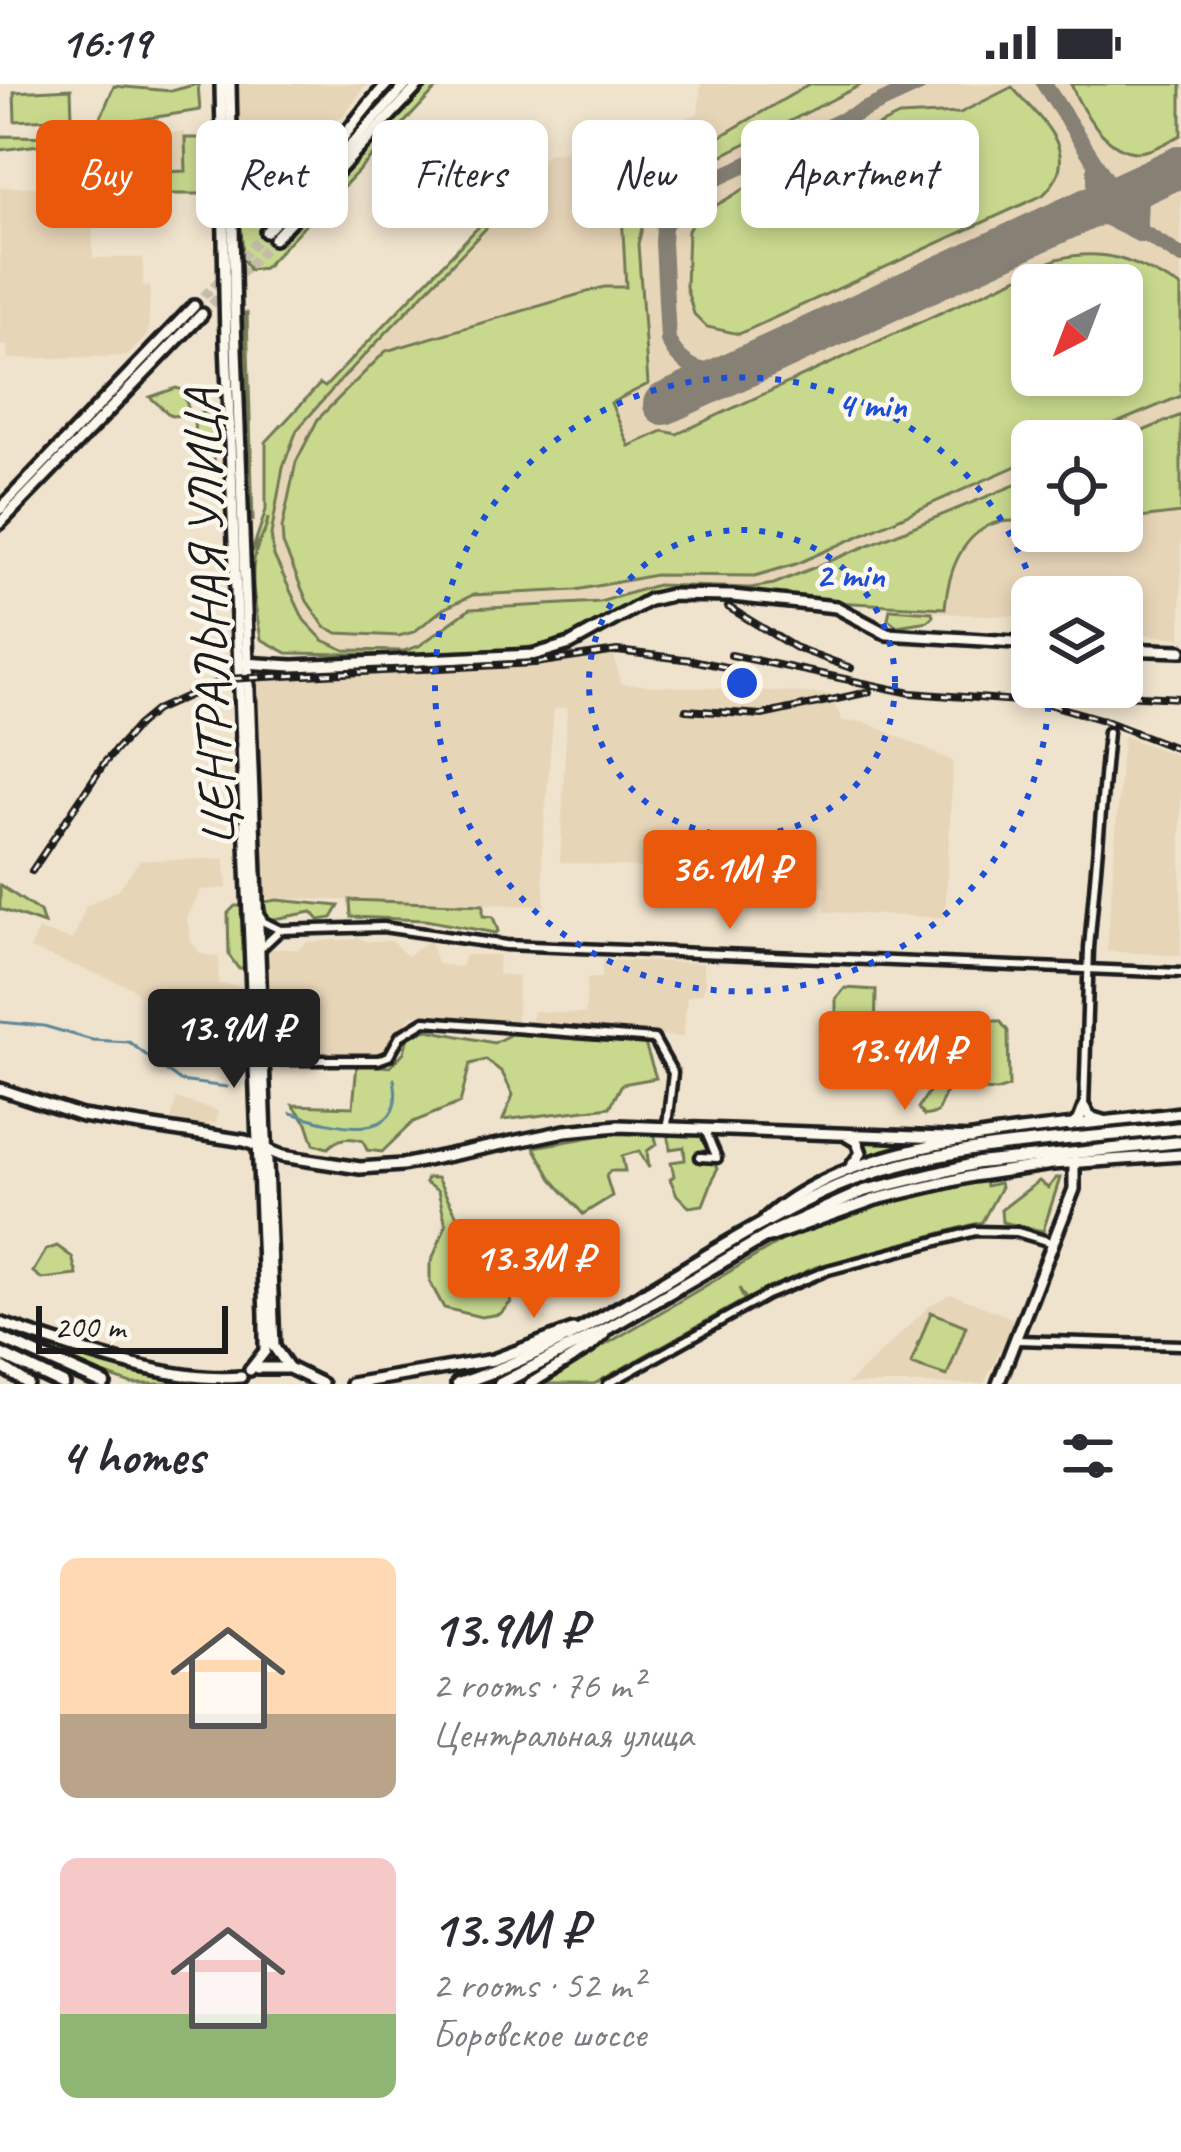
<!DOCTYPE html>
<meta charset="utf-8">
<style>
:root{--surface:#fff;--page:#f2f2f3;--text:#2b2b33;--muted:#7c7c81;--accent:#ea580c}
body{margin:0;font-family:Caveat,sans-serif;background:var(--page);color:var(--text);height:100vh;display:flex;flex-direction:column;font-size:45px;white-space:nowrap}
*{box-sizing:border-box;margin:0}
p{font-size:39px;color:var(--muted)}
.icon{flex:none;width:66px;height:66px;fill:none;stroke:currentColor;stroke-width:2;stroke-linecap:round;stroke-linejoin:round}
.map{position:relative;height:1300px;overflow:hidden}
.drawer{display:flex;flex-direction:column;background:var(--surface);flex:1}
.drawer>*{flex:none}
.top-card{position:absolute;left:36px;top:36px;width:1110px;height:108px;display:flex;gap:24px}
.needle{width:78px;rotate:222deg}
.controls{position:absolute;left:1011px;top:180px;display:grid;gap:24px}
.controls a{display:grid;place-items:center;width:132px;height:132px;border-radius:18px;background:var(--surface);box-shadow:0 6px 18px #0003;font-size:60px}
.scale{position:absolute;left:36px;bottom:30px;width:192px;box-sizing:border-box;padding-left:12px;border:6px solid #1c1c1c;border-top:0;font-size:33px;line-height:42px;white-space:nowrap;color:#1c1c1c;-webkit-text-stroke:9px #fbf7ec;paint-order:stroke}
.price{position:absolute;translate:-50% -102px;padding:0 27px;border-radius:12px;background:var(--accent);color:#fff;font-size:39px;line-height:78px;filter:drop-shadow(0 3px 6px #0008)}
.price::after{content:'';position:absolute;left:50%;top:72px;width:36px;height:27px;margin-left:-18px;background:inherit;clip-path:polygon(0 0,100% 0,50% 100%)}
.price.selected{background:#222;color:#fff}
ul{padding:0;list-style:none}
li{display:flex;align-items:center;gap:36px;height:300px;padding:0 60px}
li span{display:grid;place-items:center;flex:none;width:336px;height:240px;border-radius:18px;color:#555}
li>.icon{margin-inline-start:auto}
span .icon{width:144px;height:144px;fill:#fffc;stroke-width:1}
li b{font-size:51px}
h2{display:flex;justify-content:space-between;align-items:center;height:144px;padding:0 60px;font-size:51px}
.chip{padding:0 42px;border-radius:18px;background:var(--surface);box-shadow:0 6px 18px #0003;font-size:42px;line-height:108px}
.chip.selected{background:var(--accent);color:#fff}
.status{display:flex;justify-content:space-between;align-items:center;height:84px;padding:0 60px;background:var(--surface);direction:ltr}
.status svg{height:33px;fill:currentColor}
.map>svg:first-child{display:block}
.built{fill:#e7d5b8;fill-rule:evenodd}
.green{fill:#c8d98e;stroke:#727a55;stroke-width:3;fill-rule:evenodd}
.water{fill:#8acfeb;stroke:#5e8798;stroke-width:3}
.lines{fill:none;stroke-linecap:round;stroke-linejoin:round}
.stream{stroke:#5e8798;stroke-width:3}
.taxiway{stroke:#868074;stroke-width:16}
.runway{stroke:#868074;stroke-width:42}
.secondary-tunnel{stroke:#c5bbaa;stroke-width:9;stroke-dasharray:9 4.5;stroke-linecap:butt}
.minor-casing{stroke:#1c1c1c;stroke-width:15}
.tertiary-casing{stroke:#1c1c1c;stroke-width:18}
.secondary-casing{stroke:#1c1c1c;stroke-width:18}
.primary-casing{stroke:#1c1c1c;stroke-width:20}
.minor{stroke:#fbf7ec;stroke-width:6}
.tertiary{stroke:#fbf7ec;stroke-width:9}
.secondary{stroke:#fbf7ec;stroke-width:9}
.primary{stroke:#fbf7ec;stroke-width:10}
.rail-casing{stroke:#1c1c1c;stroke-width:8}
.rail{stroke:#fbf7ec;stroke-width:3;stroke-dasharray:9;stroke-linecap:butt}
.ring{fill:none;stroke:#1d4ed8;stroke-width:6;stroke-dasharray:6 12}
.labels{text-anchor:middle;stroke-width:9;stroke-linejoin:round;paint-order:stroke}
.street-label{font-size:51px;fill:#1c1c1c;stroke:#fbf7ec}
.centre{fill:#1d4ed8;stroke:#fbf7ec;stroke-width:6}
.ring-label{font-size:36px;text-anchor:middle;font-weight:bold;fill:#1d4ed8;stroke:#fbf7ec;stroke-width:9;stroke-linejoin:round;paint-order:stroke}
</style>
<div class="status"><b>16:19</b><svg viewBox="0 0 49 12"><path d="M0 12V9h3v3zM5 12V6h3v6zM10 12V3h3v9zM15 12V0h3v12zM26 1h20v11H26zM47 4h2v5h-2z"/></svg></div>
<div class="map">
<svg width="1181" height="1300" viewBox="0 0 1181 1300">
<rect width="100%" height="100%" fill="#efe3cd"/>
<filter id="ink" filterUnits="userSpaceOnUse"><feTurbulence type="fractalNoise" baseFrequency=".00833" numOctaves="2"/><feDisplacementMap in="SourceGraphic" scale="24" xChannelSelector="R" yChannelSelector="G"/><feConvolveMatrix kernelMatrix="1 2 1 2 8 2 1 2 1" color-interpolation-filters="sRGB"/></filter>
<g filter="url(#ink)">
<path class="built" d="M237,0H367L343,32L334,36L298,100L261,116L239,111Z
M701,0H1181V554L1134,549V529L1122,530V513H1032V533L958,530L715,504L449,568L287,570L260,556L252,468L264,450L282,345L547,70L635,58L698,29ZM1032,201H1122V291H1032ZM1032,357H1122V447H1032Z
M185,48L186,87L141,89L139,50Z
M92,102L93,174H143V202H150L148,250L128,272L8,275L7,261H0V103Z
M614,572L621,600L829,610L843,637L865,638L953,677L945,834L825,828L826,804L818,796L560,778L567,624L554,625L542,769L545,822L264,814L255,598L259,595L530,582Z
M1123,652L1181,673V872L1107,867Z
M225,775L227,804L201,806L187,833L191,857L200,869L219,874L218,900L242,902L243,958L207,961L181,939L170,941L131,903L30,865L38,846L73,856L86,822L118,806L140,776Z
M356,852L366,857H392L407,872L430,856L437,880L461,883L465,871H499L498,890L518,892L517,937H532L533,927L585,930L587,894H601L603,876L703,879L705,901L702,909L687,913L683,953L496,941L420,931L411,932L382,971L268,972L265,865H299L307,858L355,855Z
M176,1014L218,1027L216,1040L209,1039L208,1043L171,1038Z
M951,1210L1015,1235L984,1300H847L932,1220Z"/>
<path class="green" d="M198,0L200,26L101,42L86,55L0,66V52L81,53L100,35L114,2L171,7Z
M430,0H441L323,124L317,118Z
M810,0H863L662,102L648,121L638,160L648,300L611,319L629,362L663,347L677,350L1057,175C1109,162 1136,180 1181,203V312L1074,357H1032V375L796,480L755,492L655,491L576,506L473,511L443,525L414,548L399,552L338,549L325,543L307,517L283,460L282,444L296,378L318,335L386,267L604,203H626L622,129L629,106ZM1122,201V291H1032V201Z
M1071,0H1181V51C1170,56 1157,65 1145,67C1111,75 1081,27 1071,0Z
M1012,3C1040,36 1086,69 1043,111L739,250L707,243L694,230L686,203L688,146L698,132L751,101L899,32L960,29Z
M71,5L72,34L15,37L14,8Z
M185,54H212L214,110H136L134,82H140L141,89L186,87Z
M532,87L537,91L338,299L297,346L283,383L271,451L274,472L304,536L323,556L345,566L404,567L419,562L470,525L600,518L657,501L750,504L774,500L1032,394V436C1021,438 1002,436 992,440C958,455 948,492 945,524L665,509L564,557L478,572L287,569L261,555C257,530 249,497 255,472C257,458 267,449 268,434L264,450L252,468L266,426V358L320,300L325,303Z
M291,103L296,108L263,144L277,157L311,123L317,128L264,184L249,186L243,174L239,111L261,116Z
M245,229H247L253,438Z
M176,304L182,306L188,323L185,331L171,332L150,313Z
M203,328H215L214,384L196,381L194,334Z
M1181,331V429L1122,436L1119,357Z
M890,525L932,528L933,532L928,537L897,542L888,535Z
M0,801L40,828L44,840L0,825Z
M277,816L339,822L332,834L319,836L312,828L268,836L264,818Z
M350,816L483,821V832L493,833L498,847L495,849L425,836L351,833Z
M235,822H242L245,884H238L229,871L228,829Z
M845,904L876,906L875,958L868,967L836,963V957L841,954V935L836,934V915Z
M971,937H1000L1008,947L1009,1003L996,1007L948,1003L937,1029L924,1032L918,1024L949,978L952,950Z
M428,946L494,959L511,950L645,960L656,994L622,1000L610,1023L503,1036L513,1011L502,988L486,976L470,980L460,1019L413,1038L382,1068L367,1066L363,1057C348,1053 340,1053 328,1064L314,1060L307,1039L293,1021L353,1023L357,980L390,983L404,968L408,952Z
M626,1047L654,1050L657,1060L647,1067L649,1084L639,1067L622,1072L625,1087H610L606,1092L612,1112L583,1130L552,1095L534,1063Z
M668,1047H703L717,1085L703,1121L689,1123L677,1111L670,1095L674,1092L671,1078L685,1076L684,1063L670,1065Z
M861,1055L925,1059L864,1076Z
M1036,1087L985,1097L986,1102L999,1099L1001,1103L982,1138L816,1183L746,1215L739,1204L744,1216L594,1300H539L783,1156L868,1121L939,1103Z
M427,1094H437L463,1143L478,1160L468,1171L498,1204L500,1184L505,1190L511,1218L500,1230L481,1233L444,1224L430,1198V1181L446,1141L438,1107L425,1099Z
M1056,1094H1060L1043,1147L1002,1138L1001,1126L1039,1097L1048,1104Z
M57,1162L72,1173L77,1191L42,1195L33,1188L46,1166Z
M931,1228L966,1242L947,1292L911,1280Z
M0,1245L135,1290L201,1300H131L62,1275Z"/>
<path class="water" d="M478,1160H487L500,1184L498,1205L485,1203L468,1171Z"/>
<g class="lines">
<path class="stream" d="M0,938L44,942L92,956L129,958L180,997L227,1003
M291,1029C329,1040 408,1065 394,995"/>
<path class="taxiway" d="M1044,0L1139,146L1181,172
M1080,128L1107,134L1141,151
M1080,128L1095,108V81
M1139,141L1140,110L1154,94
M736,286C706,291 682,286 668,256L663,158L664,143L677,119L698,103L920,0"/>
<path class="runway" d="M664,320L1181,82"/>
<path class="secondary-tunnel" d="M194,222L266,148
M202,230L274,155"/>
<g class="minor-casing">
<path id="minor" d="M258,829L264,838L280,846L383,843L506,861L1181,889
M261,864L280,846
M264,976H378L389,972L400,952L425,937L654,955L673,989L667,1041
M1084,1023L1089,864L1108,648
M700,1073L717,1074L705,1046
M1017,1256L1181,1261
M608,1300L767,1211L828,1186L975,1147L1017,1148L1054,1159"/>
</g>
<g class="tertiary-casing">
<path id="tertiary" d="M333,88L351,61L407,0
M1122,565L1181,567
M243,579L293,582L533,571L570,560L649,516L671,511L732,512L836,523L887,550L1032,559
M0,1005L82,1032L245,1057L282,1072L360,1084L402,1081L565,1047L618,1042L972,1055
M1071,1042L1079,1036L1084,1023L1090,1033L1103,1037
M847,1052L857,1058L861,1069L850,1084
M765,1135C860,1048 1058,1046 1181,1029
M769,1153L876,1115L972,1092L1052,1080L1181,1071
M998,1300L1074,1105V1079"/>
</g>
<g class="secondary-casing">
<path id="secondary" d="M221,0L226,258L265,1232V1267L250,1286
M230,0L235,238L274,1263L289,1284
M266,148C312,102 343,47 387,0
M274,155L420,0
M0,425L194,222
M0,439L202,230
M0,1239C68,1262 169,1300 241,1293
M0,1282L28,1300
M258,1284H289L322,1300
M351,1300L493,1276L573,1246
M530,1300L590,1263L604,1250"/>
</g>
<g class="primary-casing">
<path id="primary" d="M0,1254L104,1300
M0,1270L63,1300
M458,1300C589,1258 698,1167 822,1109C933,1057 1061,1058 1181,1044
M500,1300L610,1243L777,1146L864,1107L978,1079L1181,1058"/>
</g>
<use href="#minor" class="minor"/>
<use href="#tertiary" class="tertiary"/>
<use href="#secondary" class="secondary"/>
<use href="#primary" class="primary"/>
<g class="rail-casing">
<path id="rail" d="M728,523L794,563L851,584
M731,571L911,609L1045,619L1103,636L1181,666
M1041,607L1181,614
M686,626L762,631L869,608
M32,787L105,678L138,641L156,626L226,595L535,579L617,567L692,576L749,588"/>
</g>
<use href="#rail" class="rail"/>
</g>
</g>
<g class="ring">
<circle cx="742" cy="599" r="153"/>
<path d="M1049 604A307 307 0 1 1 1036 512"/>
</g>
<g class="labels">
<g class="street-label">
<text transform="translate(208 534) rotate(-92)" y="18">ЦЕНТРАЛЬНАЯ УЛИЦА</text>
</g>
</g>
<circle cx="742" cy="599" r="18" class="centre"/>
<g class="ring-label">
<text x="872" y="333">4 min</text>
<text x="850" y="503">2 min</text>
</g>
</svg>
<div class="controls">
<a><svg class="needle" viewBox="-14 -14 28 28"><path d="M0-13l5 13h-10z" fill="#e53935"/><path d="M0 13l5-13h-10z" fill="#7c7c81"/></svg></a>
<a><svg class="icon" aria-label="locate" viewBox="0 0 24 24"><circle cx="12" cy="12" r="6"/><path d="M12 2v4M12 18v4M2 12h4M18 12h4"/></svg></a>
<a><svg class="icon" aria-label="layers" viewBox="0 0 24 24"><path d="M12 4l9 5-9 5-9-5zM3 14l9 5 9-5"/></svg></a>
</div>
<div class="scale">200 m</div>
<b class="price" style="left:730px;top:848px">36.1M ₽</b>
<b class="price selected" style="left:234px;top:1007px">13.9M ₽</b>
<b class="price" style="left:905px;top:1029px">13.4M ₽</b>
<b class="price" style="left:534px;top:1237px">13.3M ₽</b>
<div class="top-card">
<a class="chip selected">Buy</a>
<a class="chip">Rent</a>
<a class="chip">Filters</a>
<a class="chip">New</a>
<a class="chip">Apartment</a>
</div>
</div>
<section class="drawer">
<h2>4 homes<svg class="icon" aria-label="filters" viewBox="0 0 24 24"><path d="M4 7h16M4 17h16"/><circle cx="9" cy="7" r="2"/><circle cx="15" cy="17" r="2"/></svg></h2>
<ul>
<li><span style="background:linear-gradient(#ffd9b3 65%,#b9a48a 0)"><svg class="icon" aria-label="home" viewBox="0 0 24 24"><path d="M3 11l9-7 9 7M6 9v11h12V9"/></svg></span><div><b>13.9M ₽</b><p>2 rooms · 76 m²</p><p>Центральная улица</p></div></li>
<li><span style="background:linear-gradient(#f6c9c9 65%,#8fb573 0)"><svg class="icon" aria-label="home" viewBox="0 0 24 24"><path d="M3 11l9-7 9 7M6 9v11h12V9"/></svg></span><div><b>13.3M ₽</b><p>2 rooms · 52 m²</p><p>Боровское шоссе</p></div></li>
</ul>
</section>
